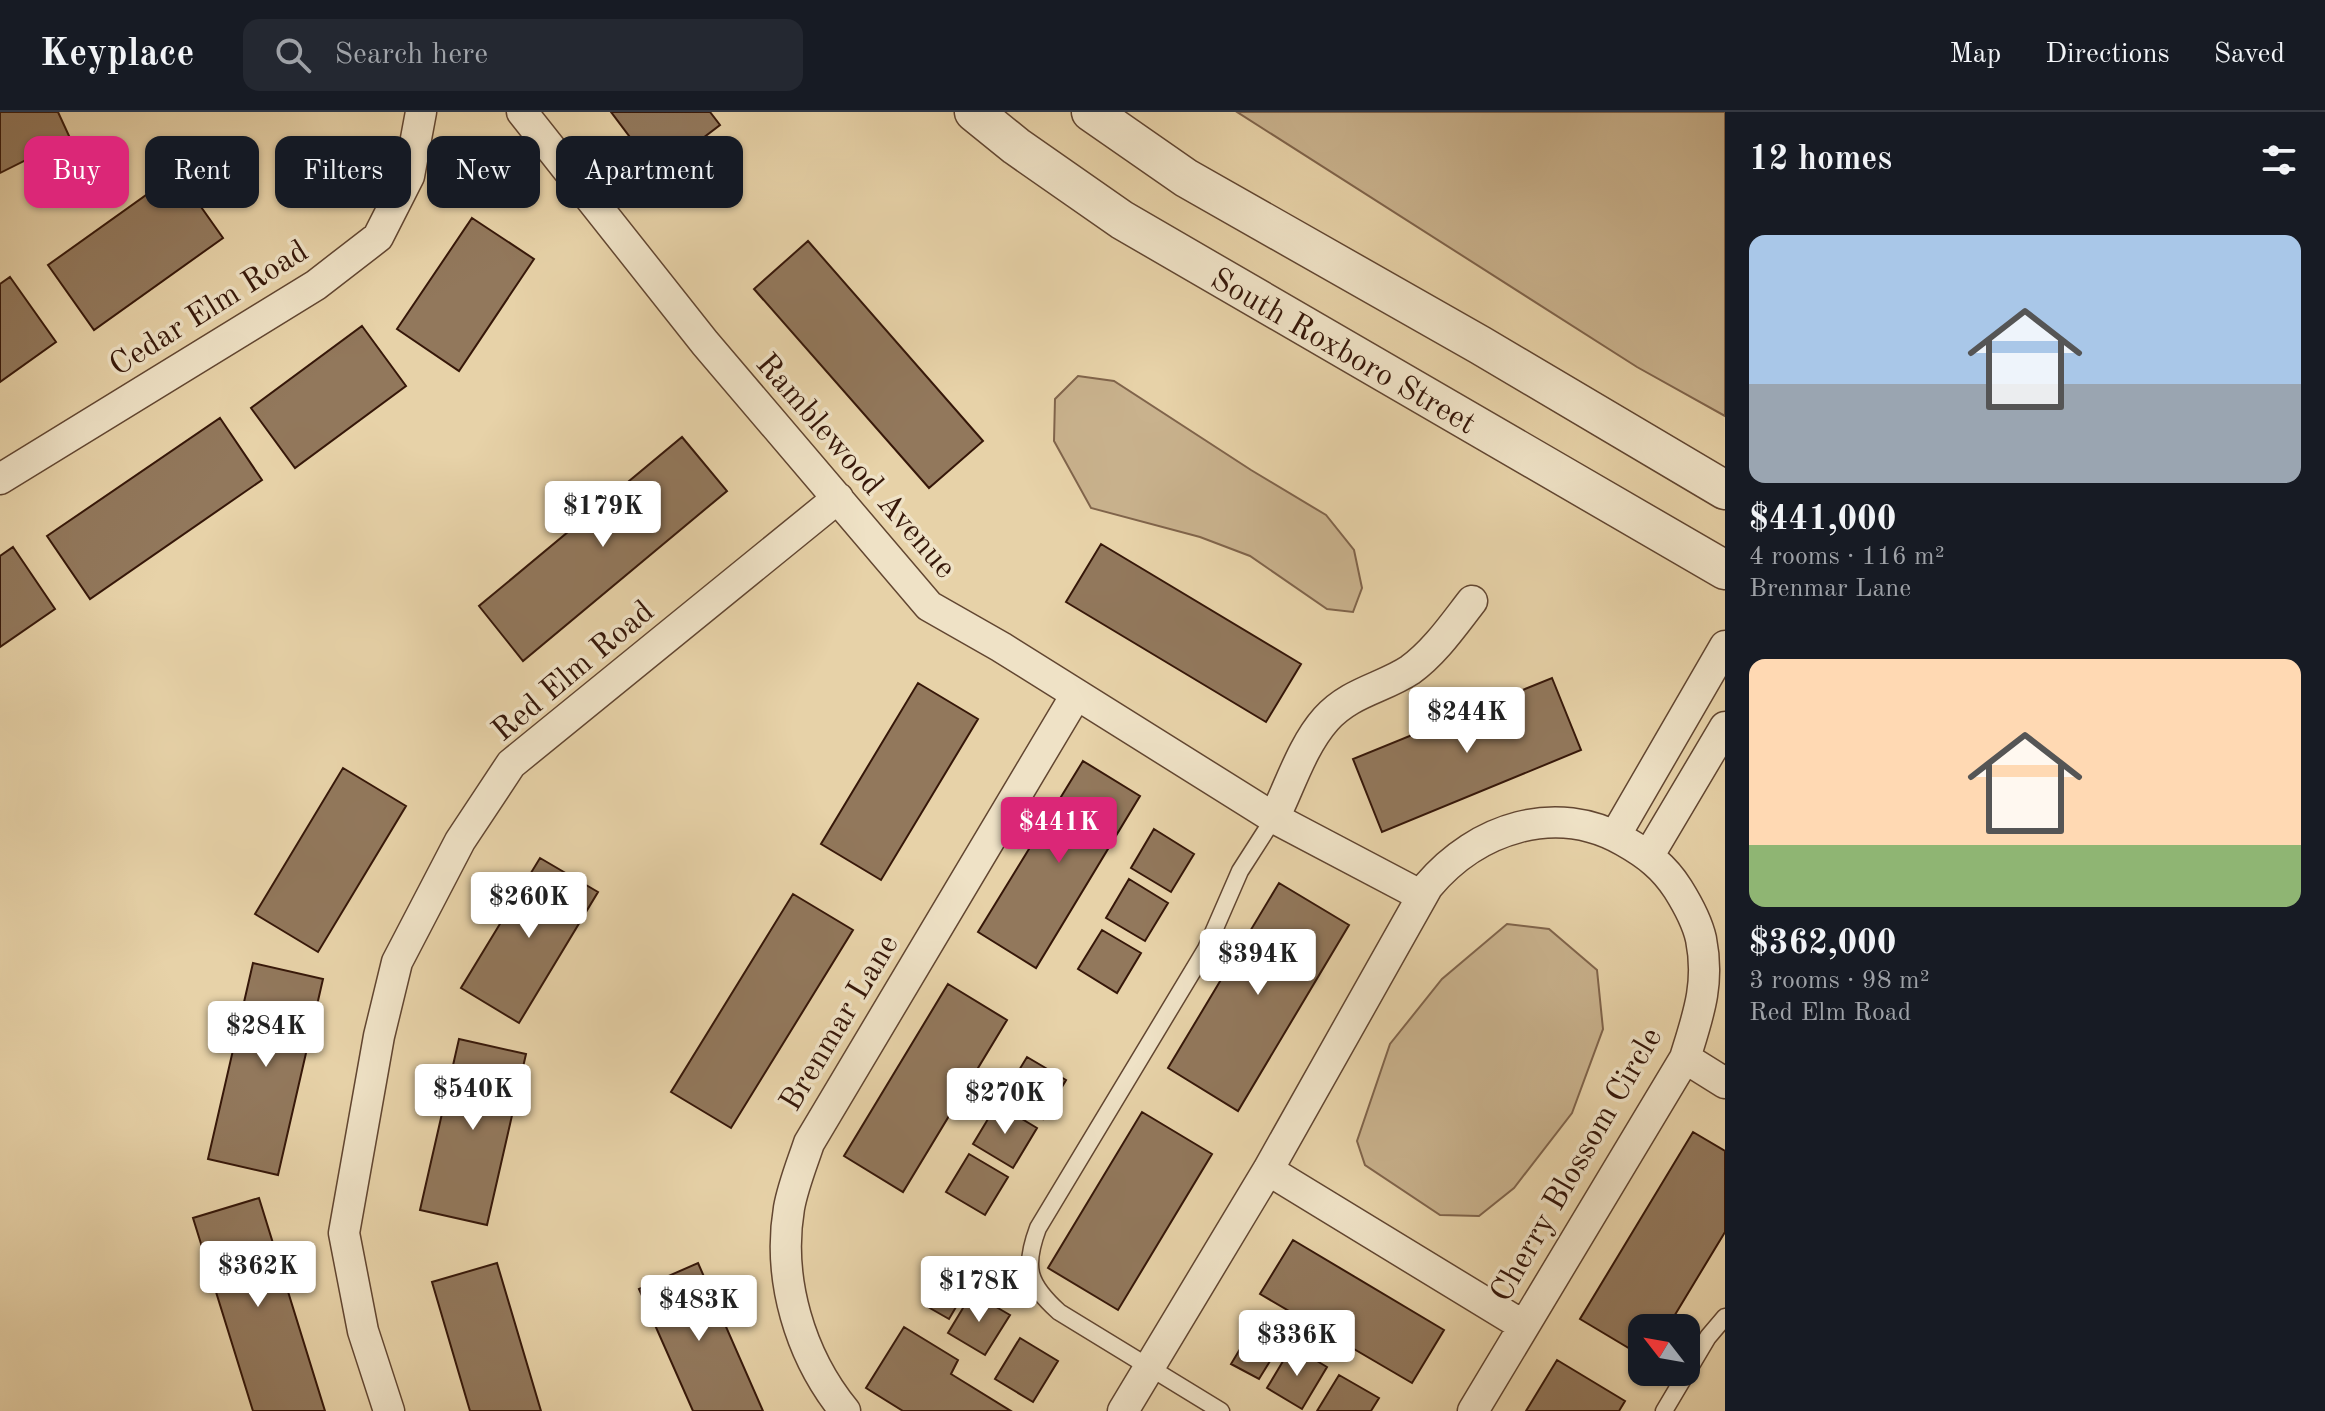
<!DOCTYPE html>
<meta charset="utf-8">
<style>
:root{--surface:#171b24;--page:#242831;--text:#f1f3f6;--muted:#9ea1a6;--line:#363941;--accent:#db2777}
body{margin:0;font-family:"Old Standard TT",serif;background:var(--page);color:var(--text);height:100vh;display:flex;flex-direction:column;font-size:30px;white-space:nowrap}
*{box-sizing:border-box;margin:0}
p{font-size:26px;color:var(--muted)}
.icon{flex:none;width:44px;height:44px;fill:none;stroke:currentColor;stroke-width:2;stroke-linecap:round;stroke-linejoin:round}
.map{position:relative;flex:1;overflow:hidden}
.panel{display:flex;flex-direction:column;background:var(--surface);width:600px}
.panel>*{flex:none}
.hud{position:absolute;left:24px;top:24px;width:760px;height:72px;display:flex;gap:16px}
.needle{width:52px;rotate:301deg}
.fabs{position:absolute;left:1628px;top:1202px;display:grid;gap:16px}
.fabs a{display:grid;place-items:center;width:72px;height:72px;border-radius:16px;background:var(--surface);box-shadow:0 2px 6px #0004;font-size:40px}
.price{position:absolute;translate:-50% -68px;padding:0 18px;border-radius:8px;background:#fff;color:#222;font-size:26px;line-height:52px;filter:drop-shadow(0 2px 4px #0008)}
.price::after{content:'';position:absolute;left:50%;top:48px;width:24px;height:18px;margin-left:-12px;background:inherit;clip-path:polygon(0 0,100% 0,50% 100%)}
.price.current{background:var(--accent);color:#fff}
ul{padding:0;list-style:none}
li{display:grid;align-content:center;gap:16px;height:424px;padding:0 24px}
li span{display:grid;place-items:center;height:248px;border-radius:16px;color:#555}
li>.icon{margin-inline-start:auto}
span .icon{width:144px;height:144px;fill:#fffc;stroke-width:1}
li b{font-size:34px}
h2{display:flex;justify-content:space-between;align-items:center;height:96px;padding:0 24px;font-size:34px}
.pill{padding:0 28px;border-radius:16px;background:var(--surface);box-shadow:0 2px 6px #0004;font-size:28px;line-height:72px}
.pill.current{background:var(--accent);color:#fff}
header{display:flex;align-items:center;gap:48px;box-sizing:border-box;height:112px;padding:0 40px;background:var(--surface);border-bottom:2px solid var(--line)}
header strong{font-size:38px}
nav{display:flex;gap:44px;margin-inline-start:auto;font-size:28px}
.search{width:560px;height:72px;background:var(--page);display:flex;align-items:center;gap:20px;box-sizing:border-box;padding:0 28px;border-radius:16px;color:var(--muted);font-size:30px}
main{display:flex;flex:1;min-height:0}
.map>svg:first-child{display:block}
.green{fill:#c9b28d;stroke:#80644b;stroke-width:2}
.building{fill:#92785c;stroke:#361709;stroke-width:2}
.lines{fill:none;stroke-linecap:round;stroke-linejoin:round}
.service-casing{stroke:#624631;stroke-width:19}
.minor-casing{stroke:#624631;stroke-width:33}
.tertiary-casing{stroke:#624631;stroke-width:41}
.service{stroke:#efe2c6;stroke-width:16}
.minor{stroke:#efe2c6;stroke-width:30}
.tertiary{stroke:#efe2c6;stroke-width:38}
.labels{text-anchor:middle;stroke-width:7;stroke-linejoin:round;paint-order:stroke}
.street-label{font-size:32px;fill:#361709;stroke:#efe2c6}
</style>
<header>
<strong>Keyplace</strong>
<div class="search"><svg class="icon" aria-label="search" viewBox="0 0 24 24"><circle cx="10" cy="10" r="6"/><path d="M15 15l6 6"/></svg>Search here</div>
<nav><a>Map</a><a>Directions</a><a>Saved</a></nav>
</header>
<main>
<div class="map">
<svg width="1725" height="1299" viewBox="0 0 1725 1299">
<rect width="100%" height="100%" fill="#e7d2a8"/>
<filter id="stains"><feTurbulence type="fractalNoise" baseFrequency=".0025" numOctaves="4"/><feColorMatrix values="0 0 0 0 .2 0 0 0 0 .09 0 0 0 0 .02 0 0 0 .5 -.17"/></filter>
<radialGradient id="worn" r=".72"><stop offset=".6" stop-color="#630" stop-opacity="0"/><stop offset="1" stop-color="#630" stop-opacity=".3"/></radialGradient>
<path class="green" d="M1237,0H1725V304L1637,255Z
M1078,264L1114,269L1251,358L1326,403L1354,438L1362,476L1353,500L1327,497L1250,444L1200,425L1091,396L1054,329L1055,287Z
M1507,812L1549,817L1597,858L1603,917L1572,1001L1514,1076L1479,1104L1440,1103L1365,1053L1357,1029L1390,932L1442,867Z"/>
<path class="building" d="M0,0H58L70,26L0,61Z
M611,0H710L720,13L657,61Z
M177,61L223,126L94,218L48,153Z
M472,106L534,147L459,259L397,217Z
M808,129L983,329L929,376L754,177Z
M10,165L56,230L0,270V172Z
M362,214L406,274L295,356L251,296Z
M220,306L262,368L90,487L47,424Z
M682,325L727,379L523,549L479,494Z
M1101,432L1301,552L1266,610L1066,490Z
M13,435L55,497L0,535V444Z
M1552,566L1581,638L1382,720L1353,647Z
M918,571L978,607L881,768L821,732Z
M1083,649L1140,684L1036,856L978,820Z
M343,656L406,694L318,840L255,802Z
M1154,717L1194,742L1171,780L1131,756Z
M540,746L598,780L519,911L461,876Z
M1129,767L1168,791L1145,829L1106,806Z
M1279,771L1349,813L1238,999L1168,956Z
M793,782L853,818L731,1016L671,980Z
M1102,818L1141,841L1117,881L1078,857Z
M253,851L323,867L278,1063L208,1047Z
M948,872L1007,908L903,1080L844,1044Z
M459,927L526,942L487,1113L420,1098Z
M1027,945L1066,968L1043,1007L1004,983Z
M997,992L1037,1016L1013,1056L973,1032Z
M1142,1000L1212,1042L1118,1198L1048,1156Z
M1693,1020L1725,1039V1120L1667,1216H1642V1244L1580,1207Z
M969,1042L1008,1065L985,1103L946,1080Z
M259,1086L325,1299H253L193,1106Z
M1293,1128L1444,1218L1412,1271L1260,1182Z
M497,1151L541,1299H470L432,1170Z
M698,1151L763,1299H693L639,1177Z
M952,1154L973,1166L949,1207L928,1195Z
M972,1181L1010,1203L985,1243L948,1221Z
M1255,1212L1283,1228L1259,1267L1231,1252Z
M904,1215L958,1248L951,1262L1011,1299H903L866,1276Z
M1020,1226L1058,1249L1033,1290L995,1267Z
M1292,1234L1327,1255L1302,1297L1267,1276Z
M1557,1248L1625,1289L1619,1299H1526Z
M1339,1263L1379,1286L1371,1299H1317Z"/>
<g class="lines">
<g class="service-casing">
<path id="service" d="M1221,1299L1059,1200C1028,1172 1023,1156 1038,1116L1206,837L1240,759L1274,706
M1664,1299L1708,1225L1725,1205"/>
</g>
<g class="minor-casing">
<path id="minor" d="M522,0L705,231L929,494L1001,535L1274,706L1422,784
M0,367L316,173L378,125L409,64L421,0
M1274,706C1290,674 1302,634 1326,607C1350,580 1383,576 1410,558C1435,540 1454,512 1472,489
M1615,724L1725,534
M1649,743L1725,615
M1685,946L1725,971
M1268,1058L1522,1213
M389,1299L363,1219L344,1121L379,924L397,850L460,729L511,652L838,386
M845,1299C800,1244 777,1167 789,1096C793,1074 802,1052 809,1031L1076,583
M1123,1299L1268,1058L1428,774C1477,716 1556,690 1624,729C1647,742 1664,755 1678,777C1688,793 1697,809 1701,827C1710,872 1698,904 1685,946L1473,1299"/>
</g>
<g class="tertiary-casing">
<path id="tertiary" d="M974,0L1016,34L1122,108L1725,458
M1091,0L1186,66L1480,233L1725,378"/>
</g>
<use href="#service" class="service"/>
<use href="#minor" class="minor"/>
<use href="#tertiary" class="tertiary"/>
</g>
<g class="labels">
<g class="street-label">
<text transform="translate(208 195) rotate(-32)" y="11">Cedar Elm Road</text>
<text transform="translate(1344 238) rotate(30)" y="11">South Roxboro Street</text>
<text transform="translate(857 353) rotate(49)" y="11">Ramblewood Avenue</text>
<text transform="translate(572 558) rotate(-40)" y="11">Red Elm Road</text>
<text transform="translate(838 910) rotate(-59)" y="11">Brenmar Lane</text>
<text transform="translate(1575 1052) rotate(-60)" y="11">Cherry Blossom Circle</text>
</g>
</g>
<rect width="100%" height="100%" filter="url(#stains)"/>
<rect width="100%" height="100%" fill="url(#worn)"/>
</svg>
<div class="fabs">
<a><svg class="needle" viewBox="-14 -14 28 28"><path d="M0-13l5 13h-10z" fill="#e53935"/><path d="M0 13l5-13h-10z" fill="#9ea1a6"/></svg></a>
</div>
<b class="price" style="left:603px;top:437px">$179K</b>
<b class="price" style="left:1467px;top:643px">$244K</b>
<b class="price current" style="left:1059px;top:753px">$441K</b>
<b class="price" style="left:529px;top:828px">$260K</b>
<b class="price" style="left:1258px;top:885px">$394K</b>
<b class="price" style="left:266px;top:957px">$284K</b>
<b class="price" style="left:473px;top:1020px">$540K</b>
<b class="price" style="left:1005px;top:1024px">$270K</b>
<b class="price" style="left:258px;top:1197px">$362K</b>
<b class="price" style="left:979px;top:1212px">$178K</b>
<b class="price" style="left:699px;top:1231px">$483K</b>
<b class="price" style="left:1297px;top:1266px">$336K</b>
<div class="hud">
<a class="pill current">Buy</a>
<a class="pill">Rent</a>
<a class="pill">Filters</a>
<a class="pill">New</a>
<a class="pill">Apartment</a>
</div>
</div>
<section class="panel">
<h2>12 homes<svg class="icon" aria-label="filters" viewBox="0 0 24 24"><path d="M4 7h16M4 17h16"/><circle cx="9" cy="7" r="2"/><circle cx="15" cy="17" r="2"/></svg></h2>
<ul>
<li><span style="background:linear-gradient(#a9c7e8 60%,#9aa5b1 0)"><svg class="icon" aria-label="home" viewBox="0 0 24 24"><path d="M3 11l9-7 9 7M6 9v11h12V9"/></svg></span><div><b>$441,000</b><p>4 rooms · 116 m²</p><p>Brenmar Lane</p></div></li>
<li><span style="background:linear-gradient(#ffd9b3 75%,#8fb573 0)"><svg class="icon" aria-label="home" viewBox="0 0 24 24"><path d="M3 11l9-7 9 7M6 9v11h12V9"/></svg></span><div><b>$362,000</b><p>3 rooms · 98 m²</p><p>Red Elm Road</p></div></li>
</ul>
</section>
</main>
